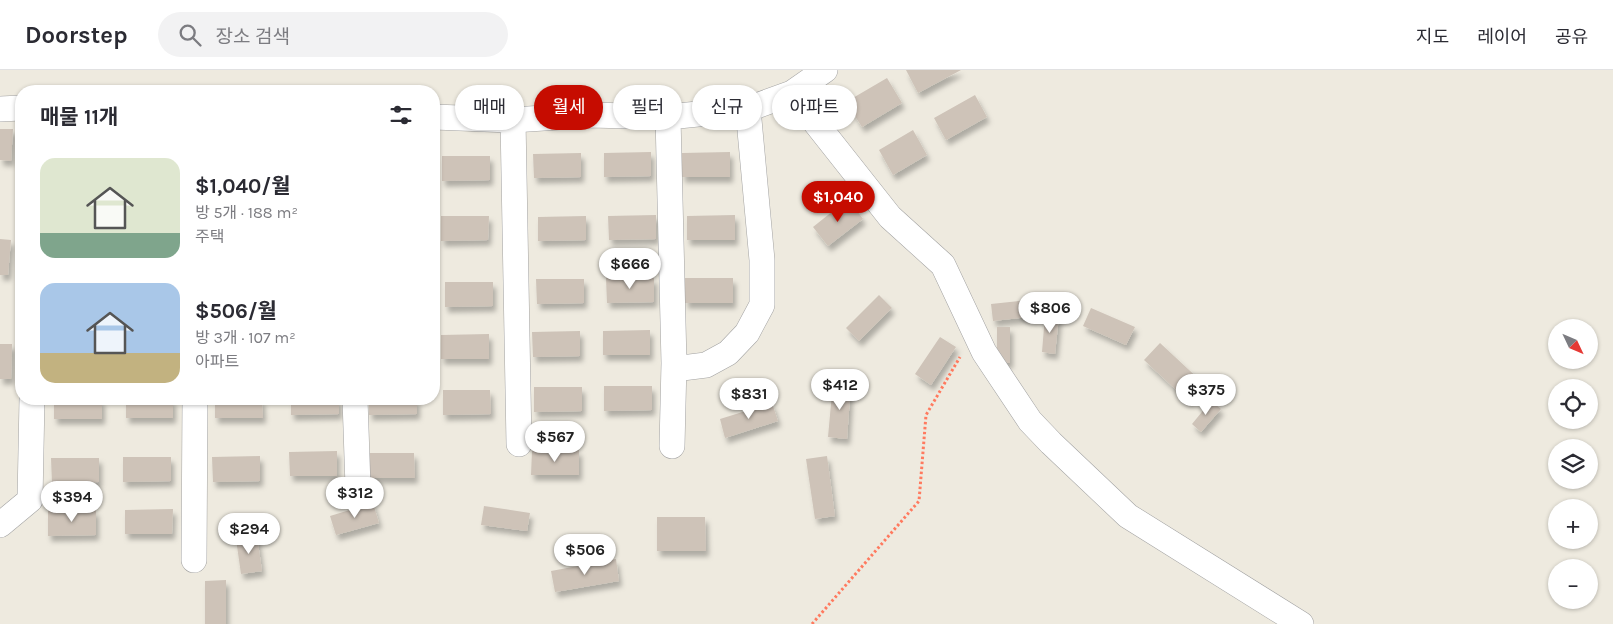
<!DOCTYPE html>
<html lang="ko">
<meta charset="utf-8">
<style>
:root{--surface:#fff;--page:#f2f2f3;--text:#2b2b33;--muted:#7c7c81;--line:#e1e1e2;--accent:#c60c00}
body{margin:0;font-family:Karla,"Noto Sans KR",sans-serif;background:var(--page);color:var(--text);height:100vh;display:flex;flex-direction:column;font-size:19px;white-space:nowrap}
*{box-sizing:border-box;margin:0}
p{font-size:16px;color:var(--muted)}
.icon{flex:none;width:28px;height:28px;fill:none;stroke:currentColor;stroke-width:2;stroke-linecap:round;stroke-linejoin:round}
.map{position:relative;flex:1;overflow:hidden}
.sheet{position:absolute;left:15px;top:15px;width:425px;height:320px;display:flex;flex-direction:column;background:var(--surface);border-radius:20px;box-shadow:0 1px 4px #0004}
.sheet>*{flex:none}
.top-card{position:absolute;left:455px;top:15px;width:475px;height:45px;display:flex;gap:10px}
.needle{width:32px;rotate:134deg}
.fabs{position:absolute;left:1548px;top:249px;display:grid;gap:10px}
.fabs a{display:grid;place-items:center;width:50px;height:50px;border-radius:50%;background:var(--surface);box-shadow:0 1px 4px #0004;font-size:25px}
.price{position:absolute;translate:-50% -42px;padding:0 11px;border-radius:18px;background:#fff;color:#222;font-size:16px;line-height:32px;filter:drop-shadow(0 1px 2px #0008)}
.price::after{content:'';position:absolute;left:50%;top:30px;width:15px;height:11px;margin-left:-8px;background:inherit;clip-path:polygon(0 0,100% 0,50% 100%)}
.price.on{background:var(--accent);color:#fff}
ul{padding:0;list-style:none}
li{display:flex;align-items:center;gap:15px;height:125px;padding:0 25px}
li span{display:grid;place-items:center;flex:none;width:140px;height:100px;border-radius:15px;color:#555}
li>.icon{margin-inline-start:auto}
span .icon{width:60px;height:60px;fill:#fffc;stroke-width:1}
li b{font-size:21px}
h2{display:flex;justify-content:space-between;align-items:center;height:60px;padding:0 25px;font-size:21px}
.chip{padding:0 18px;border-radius:22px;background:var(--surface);box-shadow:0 1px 4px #0004;font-size:18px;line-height:45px}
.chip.on{background:var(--accent);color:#fff}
header{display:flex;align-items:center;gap:30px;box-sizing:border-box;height:70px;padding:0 25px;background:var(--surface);border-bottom:1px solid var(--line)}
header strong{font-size:24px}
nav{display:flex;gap:28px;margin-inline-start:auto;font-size:18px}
.search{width:350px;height:45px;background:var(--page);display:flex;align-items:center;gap:12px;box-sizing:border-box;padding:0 18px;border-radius:28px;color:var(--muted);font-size:19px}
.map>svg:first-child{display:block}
.building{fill:#cec3b8;filter:url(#shadow)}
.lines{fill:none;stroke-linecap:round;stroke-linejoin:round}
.street-casing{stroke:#a2a2a2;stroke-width:26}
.path{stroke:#ff7a5f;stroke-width:3;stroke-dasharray:2.5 2.5;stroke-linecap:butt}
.street{stroke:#fff;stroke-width:25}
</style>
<header>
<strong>Doorstep</strong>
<div class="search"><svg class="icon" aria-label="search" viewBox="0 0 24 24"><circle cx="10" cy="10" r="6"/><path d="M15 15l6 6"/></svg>장소 검색</div>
<nav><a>지도</a><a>레이어</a><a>공유</a></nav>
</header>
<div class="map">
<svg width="1613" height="554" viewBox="0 0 1613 554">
<defs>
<filter id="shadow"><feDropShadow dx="3" dy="5.5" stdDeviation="2.5" flood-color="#0004"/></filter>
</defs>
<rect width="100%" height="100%" fill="#eeeadf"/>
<path class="building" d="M906,0H961L918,23Z
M887,8L902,33L862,57L846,32Z
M975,25L987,47L946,70L934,48Z
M0,59H13L11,91L0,90Z
M913,60L927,85L893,105L879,80Z
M651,82V106L604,107V83Z
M730,82V107H682V83Z
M581,83V107L534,108L533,84Z
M442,86H490V110L442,111Z
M848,129L863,149L828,176L813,157Z
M656,145V169L609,170L608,146Z
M735,145V170H687V146Z
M441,146H489L488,170L441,171Z
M586,146V170L538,171V147Z
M0,169L11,170L8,205H0Z
M606,208H654V232L607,233Z
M685,208H733V233H685Z
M536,209H584V233L537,234Z
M445,212H493V236L445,237Z
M879,225L892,238L859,271L846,258Z
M1037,229L1038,246L993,251L991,234Z
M1091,238L1135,257L1126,275L1083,256Z
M1045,245L1059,246L1055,284L1042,282Z
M997,257H1010V293H997Z
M650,260V285H603V261Z
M580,261V286L533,287L532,262Z
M489,264V289H441V265Z
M940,267L956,277L931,315L915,304Z
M1160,273L1203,313L1188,331L1144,290Z
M0,274H12L11,309H0Z
M833,312L851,313L847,369L828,367Z
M604,316H652V340L604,341Z
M534,317H582V341L534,342Z
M443,320H490L491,344L443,345Z
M54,329H102V349H54Z
M126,329H173V348H126Z
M215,329H262L263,348H215Z
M291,329H339V344L291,345Z
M369,329H417V344L369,345Z
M1211,331L1221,339L1201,362L1192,354Z
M772,333L778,351L725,368L720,349Z
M579,380V405H531L532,381Z
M337,381V406H290L289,382Z
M366,383H414L415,408H367Z
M260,386V411L213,412L212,387Z
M827,386L835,446L815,449L806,389Z
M123,387H171V411L123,412Z
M51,388H99V412L52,413Z
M373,433L379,453L336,465L330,446Z
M484,436L530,443L527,461L481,455Z
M173,439L172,464H125V440Z
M96,440V465L48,466V441Z
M657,447H705L706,481H657Z
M257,466L262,501L241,504L236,469Z
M616,489L619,511L555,522L551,501Z
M226,510V554H205V511Z"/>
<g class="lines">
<g class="street-casing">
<path id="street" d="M792,23L890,147L943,195L984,282L1030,351L1051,373L1128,446L1301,554
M0,39L21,38
M434,47L513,50L590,45L668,47L748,39L792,23L825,0
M668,47L674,293L672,376
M513,50L519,374
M674,299L706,295L728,283L747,263L762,235V190L748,39
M355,329L358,417
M0,455L30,430L32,329
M194,490L195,329"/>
</g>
<path class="path" d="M812,554L919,431L926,345L960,287"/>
<use href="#street" class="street"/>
</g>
</svg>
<div class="fabs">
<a><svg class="needle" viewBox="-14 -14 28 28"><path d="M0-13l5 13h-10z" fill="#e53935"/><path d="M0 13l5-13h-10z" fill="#7c7c81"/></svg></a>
<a><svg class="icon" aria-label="locate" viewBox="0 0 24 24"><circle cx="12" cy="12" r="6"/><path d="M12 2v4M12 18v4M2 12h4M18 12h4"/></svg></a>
<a><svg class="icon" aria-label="layers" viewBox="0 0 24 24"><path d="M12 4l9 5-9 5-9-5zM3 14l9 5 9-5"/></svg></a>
<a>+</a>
<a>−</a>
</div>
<b class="price on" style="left:838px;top:153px">$1,040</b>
<b class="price" style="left:630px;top:220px">$666</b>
<b class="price" style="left:1050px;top:264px">$806</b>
<b class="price" style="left:840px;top:341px">$412</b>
<b class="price" style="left:1206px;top:346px">$375</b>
<b class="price" style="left:749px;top:350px">$831</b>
<b class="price" style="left:555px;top:393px">$567</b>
<b class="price" style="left:355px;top:449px">$312</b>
<b class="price" style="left:72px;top:453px">$394</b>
<b class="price" style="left:249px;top:485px">$294</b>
<b class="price" style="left:585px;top:506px">$506</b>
<div class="top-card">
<a class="chip">매매</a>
<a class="chip on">월세</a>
<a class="chip">필터</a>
<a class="chip">신규</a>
<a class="chip">아파트</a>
</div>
<section class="sheet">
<h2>매물 11개<svg class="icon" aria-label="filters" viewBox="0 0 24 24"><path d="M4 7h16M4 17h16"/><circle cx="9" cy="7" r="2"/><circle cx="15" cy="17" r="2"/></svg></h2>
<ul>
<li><span style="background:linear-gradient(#dfe7d0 75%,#7fa58c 0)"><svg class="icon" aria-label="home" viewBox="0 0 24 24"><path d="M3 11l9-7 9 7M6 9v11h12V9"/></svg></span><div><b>$1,040/월</b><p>방 5개 · 188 m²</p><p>주택</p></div></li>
<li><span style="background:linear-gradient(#a9c7e8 70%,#c2b280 0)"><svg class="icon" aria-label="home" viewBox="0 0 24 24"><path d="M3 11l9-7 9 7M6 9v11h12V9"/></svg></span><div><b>$506/월</b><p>방 3개 · 107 m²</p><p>아파트</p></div></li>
</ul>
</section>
</div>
